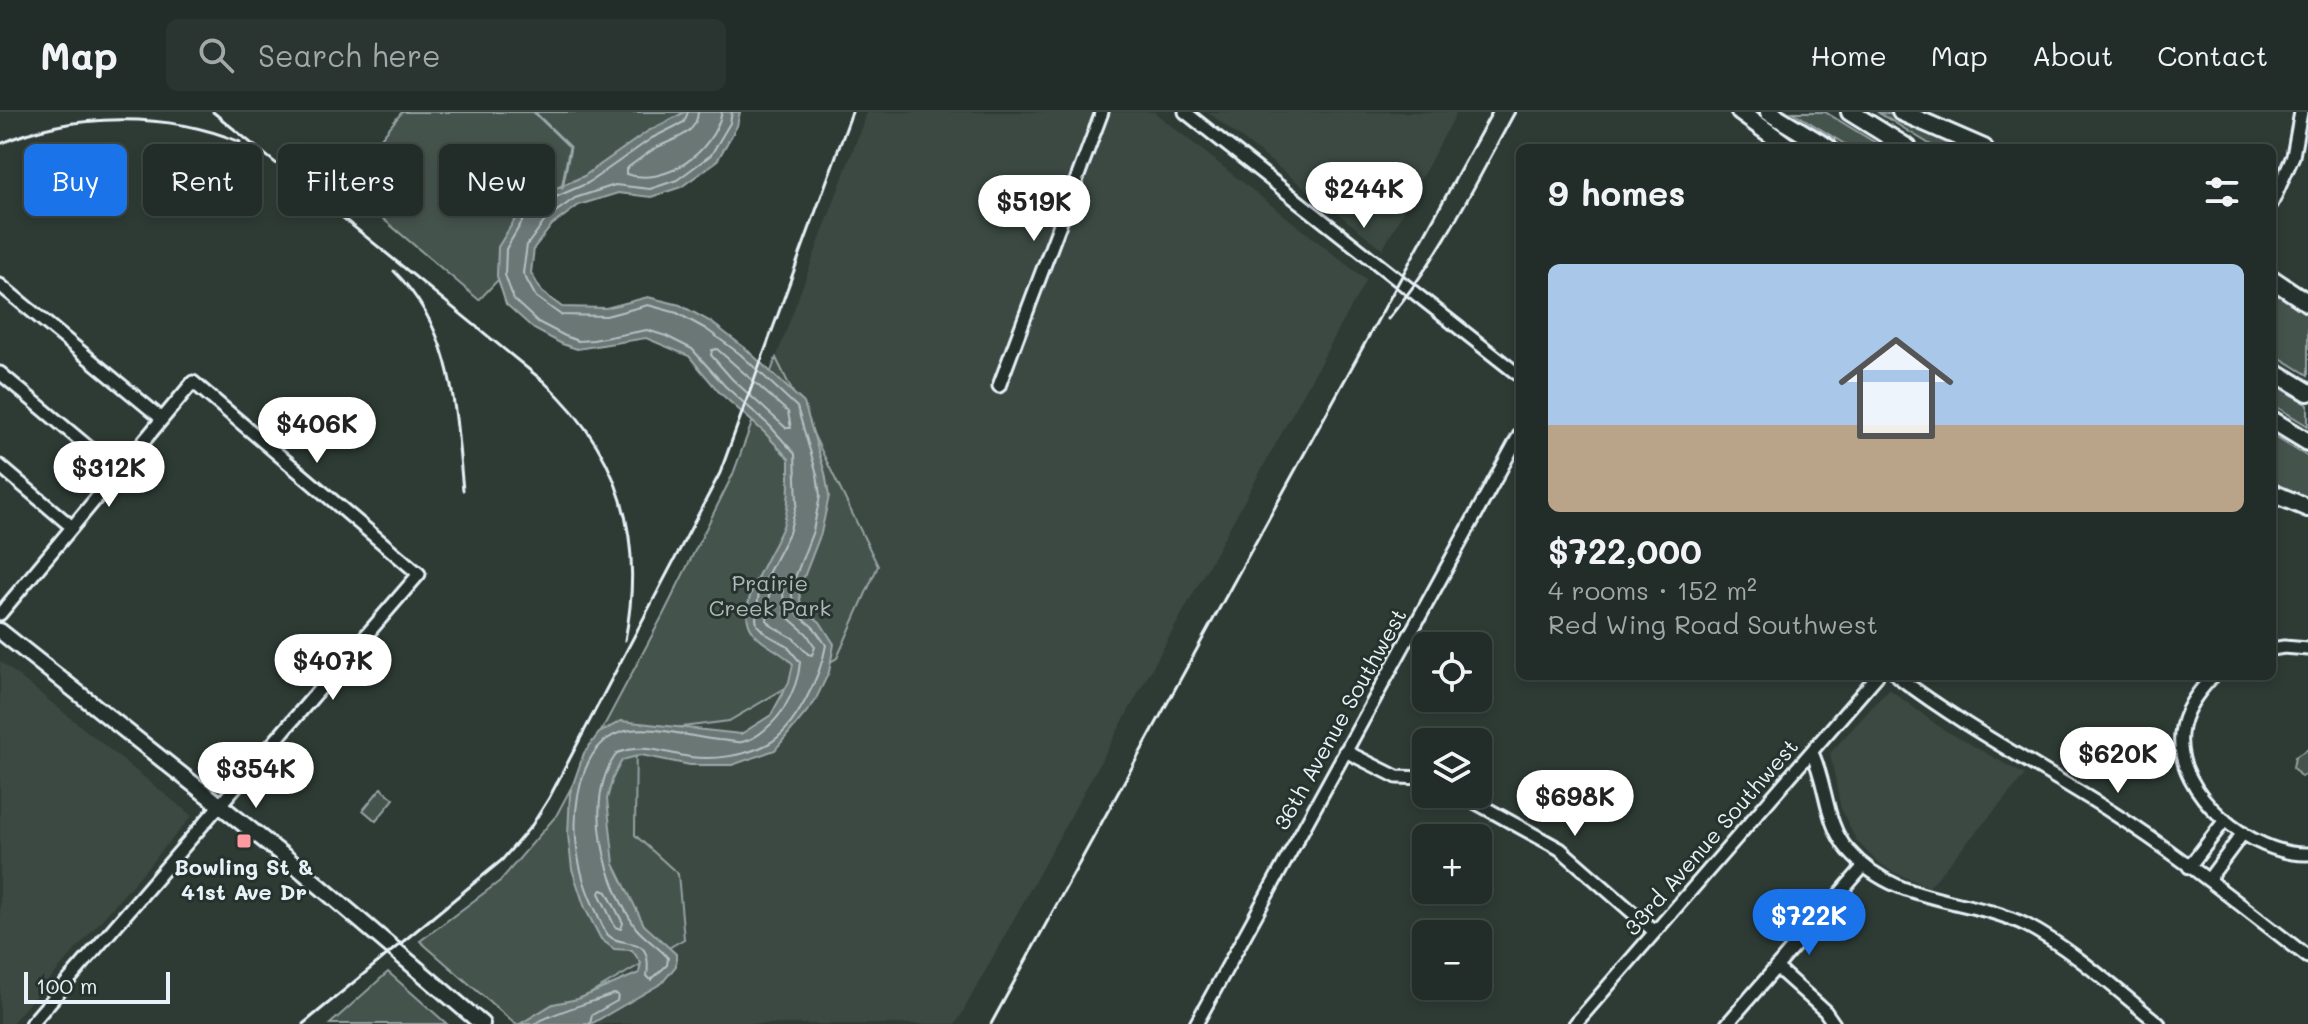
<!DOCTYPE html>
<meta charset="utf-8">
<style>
:root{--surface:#222c28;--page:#2a3430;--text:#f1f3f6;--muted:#a2a7a8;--line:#3f4845;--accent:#1a73e8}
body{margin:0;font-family:Mali,sans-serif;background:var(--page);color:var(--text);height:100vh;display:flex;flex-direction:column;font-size:30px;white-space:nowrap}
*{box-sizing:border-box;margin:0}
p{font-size:26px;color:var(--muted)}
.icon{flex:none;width:44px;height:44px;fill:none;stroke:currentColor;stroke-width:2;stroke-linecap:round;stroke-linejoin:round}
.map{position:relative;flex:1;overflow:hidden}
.side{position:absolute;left:1516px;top:32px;width:760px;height:536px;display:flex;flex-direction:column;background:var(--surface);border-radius:12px;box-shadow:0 4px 12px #0003,0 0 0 2px var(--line)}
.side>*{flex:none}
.top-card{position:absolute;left:24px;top:32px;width:760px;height:72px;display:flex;gap:16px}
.fabs{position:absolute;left:1412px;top:520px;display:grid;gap:16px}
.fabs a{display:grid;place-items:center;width:80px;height:80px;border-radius:12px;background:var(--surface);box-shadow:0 4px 12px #0003,0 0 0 2px var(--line);font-size:40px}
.scale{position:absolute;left:24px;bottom:20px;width:146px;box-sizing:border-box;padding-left:8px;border:4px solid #e8f1f8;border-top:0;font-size:22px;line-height:28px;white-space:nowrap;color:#e8f1f8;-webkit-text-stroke:6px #26332d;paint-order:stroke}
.price{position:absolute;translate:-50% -68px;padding:0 18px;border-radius:28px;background:#fff;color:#222;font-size:26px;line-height:52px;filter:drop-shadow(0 2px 4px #0008)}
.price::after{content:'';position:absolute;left:50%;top:48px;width:24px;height:18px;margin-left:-12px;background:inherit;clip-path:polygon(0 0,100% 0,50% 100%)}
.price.on{background:var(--accent);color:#fff}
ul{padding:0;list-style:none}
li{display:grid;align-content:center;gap:16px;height:424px;padding:0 32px}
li+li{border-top:2px solid var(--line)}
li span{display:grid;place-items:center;height:248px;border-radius:12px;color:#555}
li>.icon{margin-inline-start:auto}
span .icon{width:144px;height:144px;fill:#fffc;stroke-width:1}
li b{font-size:34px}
h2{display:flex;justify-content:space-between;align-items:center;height:96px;padding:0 32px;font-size:34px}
.pill{padding:0 28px;border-radius:12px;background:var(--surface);box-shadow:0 4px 12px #0003,0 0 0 2px var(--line);font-size:28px;line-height:72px}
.pill.on{background:var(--accent);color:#fff}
header{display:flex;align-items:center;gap:48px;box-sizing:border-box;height:112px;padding:0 40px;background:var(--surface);border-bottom:2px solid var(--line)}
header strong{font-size:38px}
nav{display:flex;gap:44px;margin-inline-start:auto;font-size:28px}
.search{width:560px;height:72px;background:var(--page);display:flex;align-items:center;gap:20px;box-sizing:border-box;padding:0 28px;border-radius:12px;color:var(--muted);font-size:30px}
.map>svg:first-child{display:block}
.built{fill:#3b4843}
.green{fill:#45524e;stroke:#96a2a3;stroke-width:2}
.water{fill:#6b7775;stroke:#9da8a9;stroke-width:2}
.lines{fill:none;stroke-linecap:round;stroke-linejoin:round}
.shore{stroke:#b6c0c4;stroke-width:2}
.stream{stroke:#9da8a9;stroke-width:3}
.minor-casing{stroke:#e8f1f8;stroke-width:17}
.major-casing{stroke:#e8f1f8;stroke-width:20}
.highway-casing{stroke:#e8f1f8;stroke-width:22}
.minor{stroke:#26332d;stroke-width:11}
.major{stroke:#26332d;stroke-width:14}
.highway{stroke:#26332d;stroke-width:16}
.rail{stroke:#e8f1f8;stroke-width:3}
.poi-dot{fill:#ff9aa2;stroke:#26332d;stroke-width:3}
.labels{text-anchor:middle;stroke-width:6;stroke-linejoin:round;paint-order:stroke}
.park-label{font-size:22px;fill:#afb9bc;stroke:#26332d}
.street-label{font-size:22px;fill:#e8f1f8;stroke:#26332d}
.poi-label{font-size:22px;font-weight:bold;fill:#e8f1f8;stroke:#26332d}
</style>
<header>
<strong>Map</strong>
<div class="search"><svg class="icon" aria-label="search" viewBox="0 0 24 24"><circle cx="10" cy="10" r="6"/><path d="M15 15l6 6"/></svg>Search here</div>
<nav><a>Home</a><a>Map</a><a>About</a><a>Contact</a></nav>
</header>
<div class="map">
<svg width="2308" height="912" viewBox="0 0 2308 912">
<rect width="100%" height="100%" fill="#2e3b35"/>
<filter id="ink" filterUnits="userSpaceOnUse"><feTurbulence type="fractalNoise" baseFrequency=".0125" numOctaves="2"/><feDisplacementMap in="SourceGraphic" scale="16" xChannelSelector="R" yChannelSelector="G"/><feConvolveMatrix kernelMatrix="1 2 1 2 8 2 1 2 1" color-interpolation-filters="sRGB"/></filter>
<g filter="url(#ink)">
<path class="built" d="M867,0H1154L1366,168L956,912H538L678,762L635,724L636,621L878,454L776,246Z
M1208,0H1457L1383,137Z
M0,549L192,704L11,912H0Z
M1889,577L1941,616L2025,663L1929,775L1891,759L1874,747L1856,728L1841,697L1830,641Z"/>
<path class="green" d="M402,0H692L568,94L479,188L343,73Z
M1793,0H1825L1884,36H1851Z
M1877,0L1890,2L1967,36H1936Z
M2272,176L2308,201V263L2272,241Z
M776,246L878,454L837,546L729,609L636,621L635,723L678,762L684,827L538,912H515L420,829L500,769L556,704L664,501L733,362Z
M2272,270L2308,293V314L2272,292Z
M2272,323L2308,345V390L2272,374Z
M2308,637V660L2301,665L2293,656L2295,645Z
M381,676L394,687L376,709L363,698Z
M388,860L447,912H330Z"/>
<path class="water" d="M685,0H740L737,14L717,49L681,75L651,85L618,81L579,93L552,113L534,136L531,161L542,180L562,195L606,196L648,185L680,193L711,210L745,236L804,291L825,361L829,384L821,421L799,478L801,495L820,510L834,532L829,560L814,591L775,638L732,653H690L641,643L622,648L613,665L607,687L614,752L644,813L676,842V854L662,871L591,912H520L553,892L578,887L639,861L641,851L632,838L614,837L601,827L585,796L572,757L568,723L570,681L584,641L599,621L621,609L741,622L771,603L789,570L793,552C781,538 760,533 751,517C735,490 774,439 783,414C790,392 789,370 789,347L764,320L719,280L689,244L646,226L577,237L562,232L534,217L506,192L497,164L498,135L517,104L547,80L584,64L648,19Z"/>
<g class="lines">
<path class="shore" d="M688,0L684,10L652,26L588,71L551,87L523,108L506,137L505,163L514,188L538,210L565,224L578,229L593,228L647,218L666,224L692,237L725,274L770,314L795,342L797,391L789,421L759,479L756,506L757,513L766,522L787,534L800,550C799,567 793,581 784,596C776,609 758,627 742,630C735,631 725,628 718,628C666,622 609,595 585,658C568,704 575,759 597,801C600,808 603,817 608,823C623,838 653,819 647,864L651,868L667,853L668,846C659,835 645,827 636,816C605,771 582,689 617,641C644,631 663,641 690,645C715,648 745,644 768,632C795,618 821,563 826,533L814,516L794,499L791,476L813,419L820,384L817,362L797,295L740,242L706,217L677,201L648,193L606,204L561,203L536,185L523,161L527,133L547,106L575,86L615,73L650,77L677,68L711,43L730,11L732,0
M698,0C697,24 671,27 654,37C645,43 635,50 626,57V62C666,75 713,40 722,0
M717,237L788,300L791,316H786L732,267L711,243L712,238Z
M777,467L782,470L785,503L807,522L815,535L812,543L808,542L793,526L772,514L767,508L769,483Z
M602,778L607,780L623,811L621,817L615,815L599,781Z
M534,912C559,898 587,892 614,882L618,883L617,889L592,903L590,912"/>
<path class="stream" d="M534,0L570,35L562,76"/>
<g class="minor-casing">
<path id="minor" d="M1185,0L1520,264
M2272,91L2293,44L2301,0
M0,173L161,306
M0,261L118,360
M999,274L1102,0
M0,354L72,415
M0,502L193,270L419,462L31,912
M2272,537L2284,535L2308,537
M1897,564C1965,616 2041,655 2113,701C2181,744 2244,796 2308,845
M2213,564C2198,580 2183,599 2181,622C2175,682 2252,744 2308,742
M1345,639L1397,665L1426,666
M1812,641C1827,672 1825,712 1848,738C1895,793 1965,784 2026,813C2071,836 2119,880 2159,912
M1460,682L1560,737L1655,820
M2189,755L2225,708
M2208,768L2243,721
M1776,855L1825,899L1834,912
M1196,912L1520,322
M1575,912L1877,564
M1727,912L1863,755"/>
</g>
<g class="major-casing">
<path id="major" d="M0,519L289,748L482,912"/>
</g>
<g class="highway-casing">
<path id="highway" d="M1740,0L1790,36
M1769,0L1828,36
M1850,0L1908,36
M1901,0L1984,36
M2272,167L2308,191
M2272,258L2308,280
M2272,308L2308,330
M2272,381L2308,396"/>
</g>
<use href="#minor" class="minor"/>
<use href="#major" class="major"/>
<use href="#highway" class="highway"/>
<path class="rail" d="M213,0L543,269C620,339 645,427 625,528
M0,32C72,0 168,0 240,30
M394,159C455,220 455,298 463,378
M1388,207C1441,144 1476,71 1515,0
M303,912L502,748L532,713L549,686L720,361L852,0
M991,912L1492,0"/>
</g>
</g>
<rect class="poi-dot" x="236" y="721" width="16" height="16" rx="4"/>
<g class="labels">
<g class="park-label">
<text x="770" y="479">Prairie<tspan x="770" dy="25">Creek Park</tspan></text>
</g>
<g class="street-label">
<text transform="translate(1340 607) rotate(-61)" y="8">36th Avenue Southwest</text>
<text transform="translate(1711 725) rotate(-49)" y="8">33rd Avenue Southwest</text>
</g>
<g class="poi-label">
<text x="244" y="763">Bowling St &amp;<tspan x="244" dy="25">41st Ave Dr</tspan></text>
</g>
</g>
</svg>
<div class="fabs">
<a><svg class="icon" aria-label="locate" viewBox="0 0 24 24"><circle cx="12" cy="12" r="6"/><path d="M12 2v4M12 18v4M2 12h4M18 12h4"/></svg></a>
<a><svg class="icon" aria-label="layers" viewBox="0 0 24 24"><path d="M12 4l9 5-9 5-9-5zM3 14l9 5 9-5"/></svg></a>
<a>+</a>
<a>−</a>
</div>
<div class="scale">100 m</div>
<b class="price" style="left:1364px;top:118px">$244K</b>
<b class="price" style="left:1034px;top:131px">$519K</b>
<b class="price" style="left:317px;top:353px">$406K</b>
<b class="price" style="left:109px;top:397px">$312K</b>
<b class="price" style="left:333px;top:590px">$407K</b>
<b class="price" style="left:2118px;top:683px">$620K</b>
<b class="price" style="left:256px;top:698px">$354K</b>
<b class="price" style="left:1575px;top:726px">$698K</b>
<b class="price on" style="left:1809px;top:845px">$722K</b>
<div class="top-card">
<a class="pill on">Buy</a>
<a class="pill">Rent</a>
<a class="pill">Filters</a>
<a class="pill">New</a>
</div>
<section class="side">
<h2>9 homes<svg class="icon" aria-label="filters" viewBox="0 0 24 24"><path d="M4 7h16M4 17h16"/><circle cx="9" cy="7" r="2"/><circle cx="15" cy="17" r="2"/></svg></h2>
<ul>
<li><span style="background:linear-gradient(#a9c7e8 65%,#b9a48a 0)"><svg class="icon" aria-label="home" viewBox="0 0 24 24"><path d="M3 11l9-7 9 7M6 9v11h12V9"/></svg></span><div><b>$722,000</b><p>4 rooms · 152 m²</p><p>Red Wing Road Southwest</p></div></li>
</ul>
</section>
</div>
